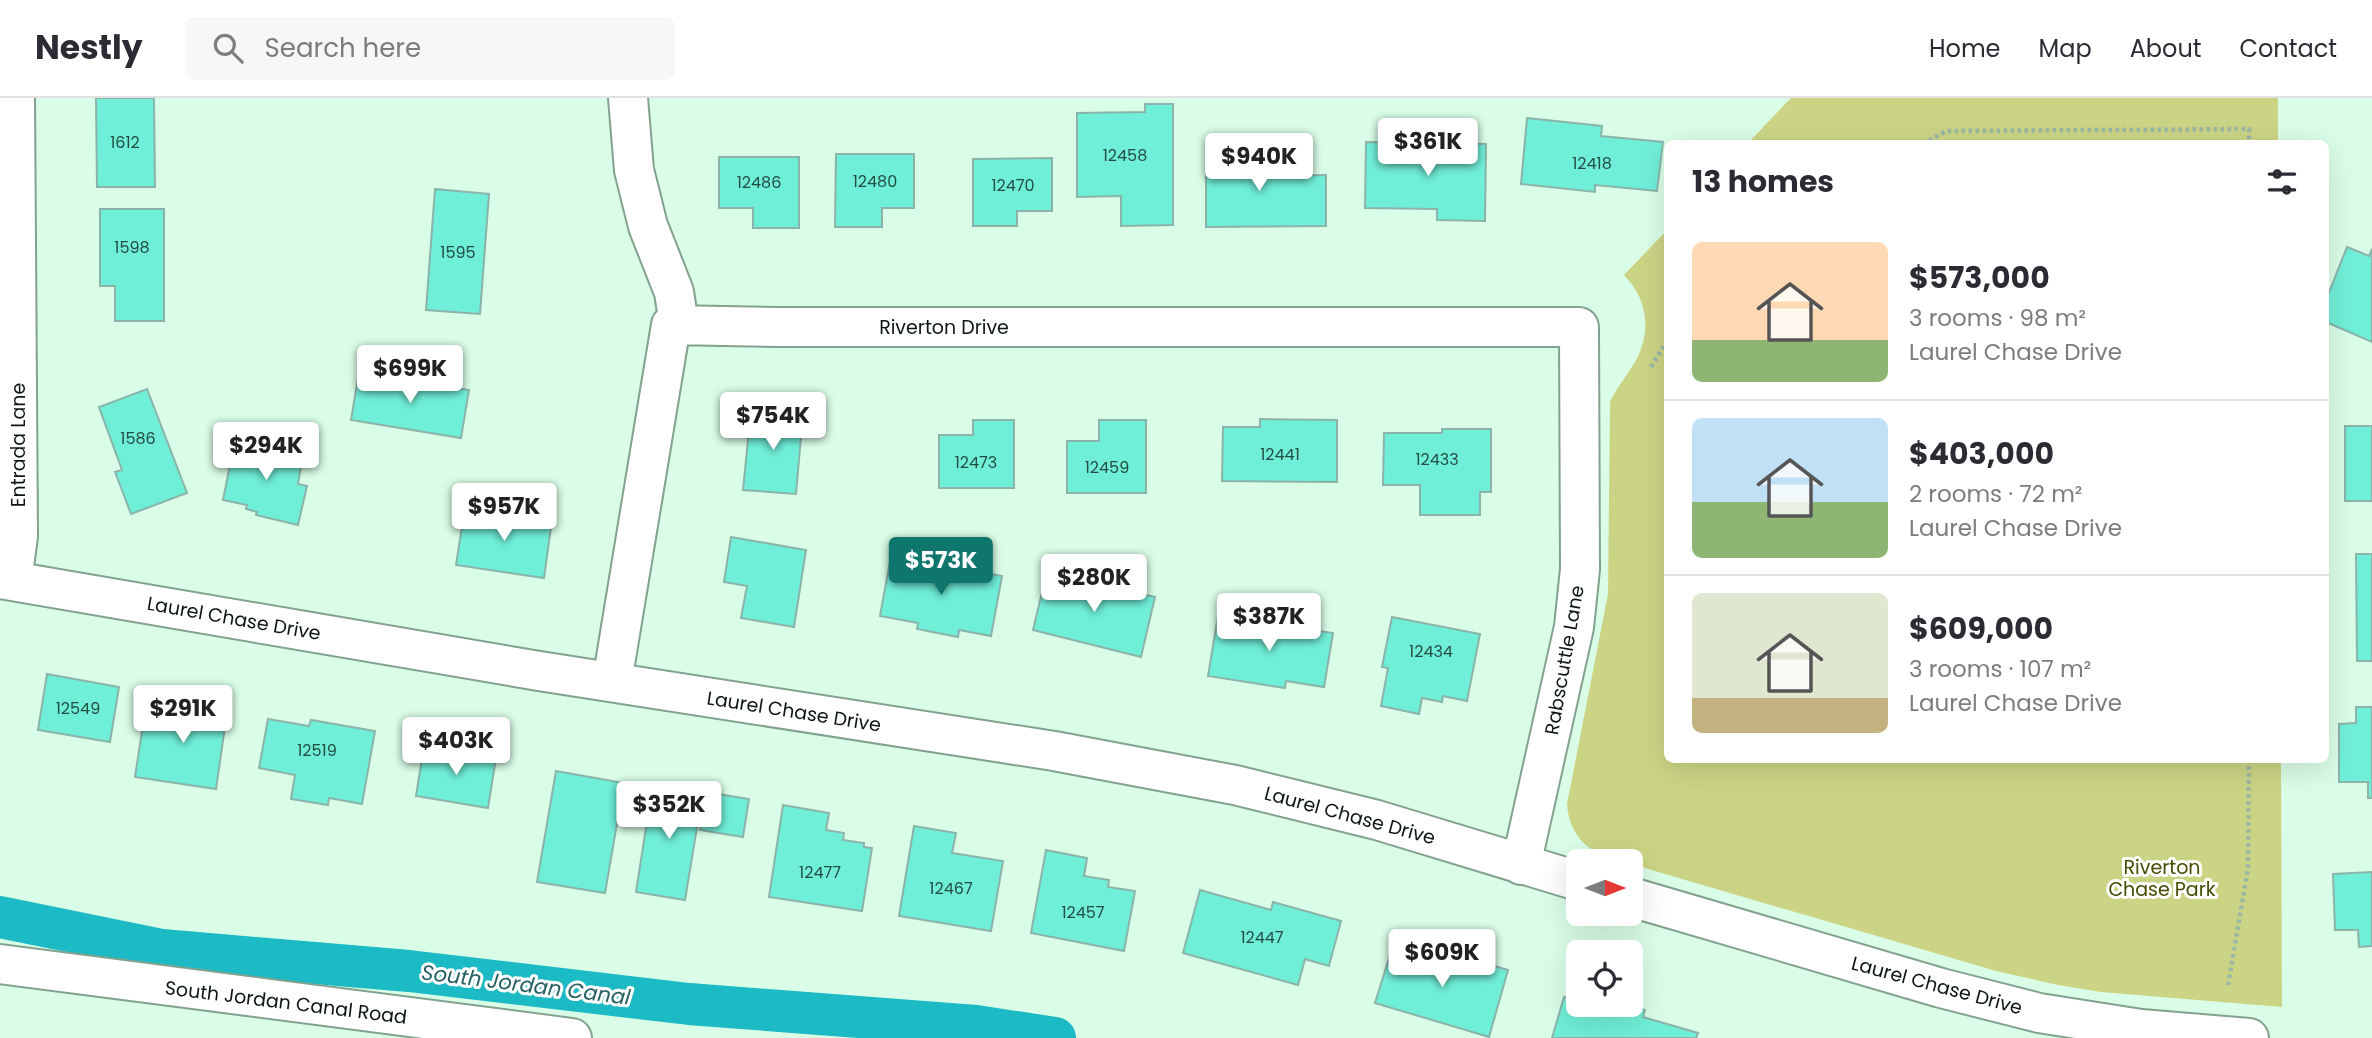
<!DOCTYPE html>
<meta charset="utf-8">
<style>
:root{--surface:#fff;--page:#f7f7f7;--text:#2b2b33;--muted:#7c7c81;--line:#e1e1e2;--accent:#0f766e}
body{margin:0;font-family:Poppins,sans-serif;background:var(--page);color:var(--text);height:100vh;display:flex;flex-direction:column;font-size:26px;white-space:nowrap}
*{box-sizing:border-box;margin:0}
p{font-size:23px;color:var(--muted)}
.icon{flex:none;width:38px;height:38px;fill:none;stroke:currentColor;stroke-width:2;stroke-linecap:round;stroke-linejoin:round}
.map{position:relative;flex:1;overflow:hidden}
.drawer{position:absolute;left:1664px;top:42px;width:665px;height:623px;display:flex;flex-direction:column;background:var(--surface);border-radius:10px;box-shadow:0 7px 28px #0002}
.drawer>*{flex:none}
.needle{width:46px;rotate:90deg}
.fabs{position:absolute;left:1566px;top:751px;display:grid;gap:14px}
.fabs a{display:grid;place-items:center;width:77px;height:77px;border-radius:10px;background:var(--surface);box-shadow:0 7px 28px #0002;font-size:35px}
.price{position:absolute;translate:-50% -60px;padding:0 16px;border-radius:7px;background:#fff;color:#222;font-size:23px;line-height:46px;filter:drop-shadow(0 2px 4px #0008)}
.price::after{content:'';position:absolute;left:50%;top:42px;width:21px;height:16px;margin-left:-10px;background:inherit;clip-path:polygon(0 0,100% 0,50% 100%)}
.price.current{background:var(--accent);color:#fff}
ul{padding:0;list-style:none}
li{display:flex;align-items:center;gap:21px;height:175px;padding:0 28px}
li+li{border-top:2px solid var(--line)}
li span{display:grid;place-items:center;flex:none;width:196px;height:140px;border-radius:10px;color:#555}
li>.icon{margin-inline-start:auto}
span .icon{width:84px;height:84px;fill:#fffc;stroke-width:1}
li b{font-size:30px}
h2{display:flex;justify-content:space-between;align-items:center;height:84px;padding:0 28px;font-size:30px}
header{display:flex;align-items:center;gap:42px;box-sizing:border-box;height:98px;padding:0 35px;background:var(--surface);border-bottom:2px solid var(--line)}
header strong{font-size:33px}
nav{display:flex;gap:38px;margin-inline-start:auto;font-size:24px}
.search{width:490px;height:63px;background:var(--page);display:flex;align-items:center;gap:18px;box-sizing:border-box;padding:0 24px;border-radius:10px;color:var(--muted);font-size:26px}
.map>svg:first-child{display:block}
.green{fill:#cbd485}
.lines{fill:none;stroke-linecap:round;stroke-linejoin:round}
.canal{stroke:#1cbac4;stroke-width:42}
.building{fill:#70efd8;stroke:#8ab3aa;stroke-width:2}
.minor-casing{stroke:#82a28f;stroke-width:42}
.path{stroke:#9ab6a4;stroke-width:4.5;stroke-dasharray:3.5 3.5;stroke-linecap:butt}
.minor{stroke:#fff;stroke-width:38}
.labels{text-anchor:middle;stroke-width:6;stroke-linejoin:round;paint-order:stroke}
.number-label{font-size:16px;fill:#244d42}
.street-label{font-size:19px;fill:#0b1710;stroke:#fff}
.park-label{font-size:19px;fill:#454b00;stroke:#fff}
.water-label{font-size:21px;font-style:italic;fill:#265f63;stroke:#fff}
</style>
<header>
<strong>Nestly</strong>
<div class="search"><svg class="icon" aria-label="search" viewBox="0 0 24 24"><circle cx="10" cy="10" r="6"/><path d="M15 15l6 6"/></svg>Search here</div>
<nav><a>Home</a><a>Map</a><a>About</a><a>Contact</a></nav>
</header>
<div class="map">
<svg width="2372" height="940" viewBox="0 0 2372 940">
<rect width="100%" height="100%" fill="#dafde7"/>
<path class="green" d="M1791,0H2278V45H1748Z
M1668,131V662H2281L2282,909L2101,894L2058,887L1996,873L1631,766V763C1596,763 1569,741 1567,706L1608,496L1610,304C1617,288 1628,277 1636,262C1652,233 1647,200 1624,177Z"/>
<g class="lines">
<path class="canal" d="M0,819L162,852L409,873L689,906L976,928L1055,940"/>
</g>
<path class="building" d="M96,0H154L155,89H97Z
M1145,6H1173V127L1121,128V98L1077,99V15L1145,14Z
M1527,20L1602,28L1601,38L1663,44L1657,93L1595,87V94L1521,86Z
M1366,44L1486,46L1485,123L1437,122V111L1365,110Z
M1206,49H1260V78L1326,77V128L1206,129Z
M836,56H914V110H882V129H835Z
M719,59H799V130H753V110H719Z
M1052,60V113H1017V128H973V61Z
M435,91L489,96L480,216L426,212Z
M100,111H164V223H115V188H100Z
M2347,149L2369,158L2372,151V244L2326,224V202Z
M359,274L469,292L461,340L351,322Z
M147,291L187,395L131,416L115,374L122,372L99,309Z
M751,311L803,316L796,396L743,392Z
M1260,321L1337,322V384L1222,383L1223,329H1260Z
M973,322H1014V390H939V337H973Z
M1099,322H1146V395H1067V343H1099Z
M2345,328H2372V403H2345Z
M1442,331H1491V394H1480V417H1420V387H1383L1384,335H1442Z
M235,342L303,357L298,386L307,388L298,427L256,417L257,414L246,411L247,407L223,402Z
M465,409L552,422L544,480L456,467Z
M731,439L806,452L794,529L741,520L747,488L724,484Z
M2356,456H2372V563H2357Z
M891,458L1002,478L991,538L959,532L958,539L917,531L918,525L880,518Z
M1047,473L1155,499L1141,559L1033,532Z
M1218,518L1333,535L1324,589L1286,583L1285,590L1208,578Z
M1392,519L1480,536L1467,603L1443,598L1442,604L1422,600L1419,616L1381,608L1388,570L1382,569Z
M47,576L119,589L110,644L38,632Z
M187,601L228,608L216,691L135,679L145,613L166,616L167,609L185,612Z
M2356,609H2372V700H2368V684H2339V626L2356,625Z
M268,621L309,628L311,622L375,633L362,706L329,700L328,707L291,701L295,677L259,670Z
M424,648L496,660L488,710L416,698Z
M556,673L624,685L605,795L537,784Z
M653,685L703,693L685,802L636,794Z
M706,694L749,701L743,739L700,732Z
M783,707L829,715L826,732L844,735L843,742L864,745V749L872,750L862,813L769,799Z
M914,728L956,735L952,755L1003,763L991,833L899,818Z
M1046,752L1087,760L1084,778L1109,782L1108,789L1135,793L1124,853L1031,835Z
M2372,774V848L2359,849L2358,832H2335L2333,776Z
M1200,792L1271,812L1273,804L1341,823L1329,868L1305,861L1298,887L1183,855Z
M1394,844L1465,865L1466,860L1508,872L1489,939L1375,905Z
M1564,899L1578,903V906H1588L1605,912L1607,906H1629L1645,912L1643,919L1698,935L1696,940H1552Z"/>
<g class="lines">
<g class="minor-casing">
<path id="minor" d="M628,0L634,72L648,128L674,194L679,227
M0,481L539,573L1054,653L1235,687L1377,722L1578,783
M12,483L18,438L15,0
M612,584L671,227L779,229H1579L1580,471L1574,529L1521,767
M1631,799L1941,890L2039,915L2141,931L2249,940
M0,866L572,940"/>
</g>
<path class="path" d="M1923,46L1946,33L2249,31V46
M1651,269L1668,241
M2228,887L2248,770L2249,662"/>
<use href="#minor" class="minor"/>
</g>
<g class="labels">
<g class="number-label">
<text x="125" y="50">1612</text>
<text x="1125" y="63">12458</text>
<text x="1592" y="71">12418</text>
<text x="875" y="89">12480</text>
<text x="759" y="90">12486</text>
<text x="1013" y="93">12470</text>
<text x="132" y="155">1598</text>
<text x="458" y="160">1595</text>
<text x="138" y="346">1586</text>
<text x="1280" y="362">12441</text>
<text x="1437" y="367">12433</text>
<text x="976" y="370">12473</text>
<text x="1107" y="375">12459</text>
<text x="1431" y="559">12434</text>
<text x="78" y="616">12549</text>
<text x="317" y="658">12519</text>
<text x="820" y="780">12477</text>
<text x="951" y="796">12467</text>
<text x="1083" y="820">12457</text>
<text x="1262" y="845">12447</text>
</g>
<g class="street-label">
<text x="944" y="236">Riverton Drive</text>
<text transform="translate(18 347) rotate(-90)" y="7">Entrada Lane</text>
<text transform="translate(234 520) rotate(10)" y="7">Laurel Chase Drive</text>
<text transform="translate(1564 562) rotate(-80)" y="7">Rabscuttle Lane</text>
<text transform="translate(794 613) rotate(9)" y="7">Laurel Chase Drive</text>
<text transform="translate(1350 717) rotate(15)" y="7">Laurel Chase Drive</text>
<text transform="translate(1937 887) rotate(15)" y="7">Laurel Chase Drive</text>
<text transform="translate(286 904) rotate(7)" y="7">South Jordan Canal Road</text>
</g>
<g class="park-label">
<text x="2162" y="776">Riverton<tspan x="2162" dy="22">Chase Park</tspan></text>
</g>
<g class="water-label">
<text transform="translate(526 887) rotate(7)" y="7">South Jordan Canal</text>
</g>
</g>
</svg>
<div class="fabs">
<a><svg class="needle" viewBox="-14 -14 28 28"><path d="M0-13l5 13h-10z" fill="#e53935"/><path d="M0 13l5-13h-10z" fill="#7c7c81"/></svg></a>
<a><svg class="icon" aria-label="locate" viewBox="0 0 24 24"><circle cx="12" cy="12" r="6"/><path d="M12 2v4M12 18v4M2 12h4M18 12h4"/></svg></a>
</div>
<b class="price" style="left:1428px;top:80px">$361K</b>
<b class="price" style="left:1259px;top:95px">$940K</b>
<b class="price" style="left:410px;top:307px">$699K</b>
<b class="price" style="left:773px;top:354px">$754K</b>
<b class="price" style="left:266px;top:384px">$294K</b>
<b class="price" style="left:504px;top:445px">$957K</b>
<b class="price current" style="left:941px;top:499px">$573K</b>
<b class="price" style="left:1094px;top:516px">$280K</b>
<b class="price" style="left:1269px;top:555px">$387K</b>
<b class="price" style="left:183px;top:647px">$291K</b>
<b class="price" style="left:456px;top:679px">$403K</b>
<b class="price" style="left:669px;top:743px">$352K</b>
<b class="price" style="left:1442px;top:891px">$609K</b>
<section class="drawer">
<h2>13 homes<svg class="icon" aria-label="filters" viewBox="0 0 24 24"><path d="M4 7h16M4 17h16"/><circle cx="9" cy="7" r="2"/><circle cx="15" cy="17" r="2"/></svg></h2>
<ul>
<li><span style="background:linear-gradient(#ffd9b3 70%,#8fb573 0)"><svg class="icon" aria-label="home" viewBox="0 0 24 24"><path d="M3 11l9-7 9 7M6 9v11h12V9"/></svg></span><div><b>$573,000</b><p>3 rooms · 98 m²</p><p>Laurel Chase Drive</p></div></li>
<li><span style="background:linear-gradient(#bfe0f5 60%,#8fb573 0)"><svg class="icon" aria-label="home" viewBox="0 0 24 24"><path d="M3 11l9-7 9 7M6 9v11h12V9"/></svg></span><div><b>$403,000</b><p>2 rooms · 72 m²</p><p>Laurel Chase Drive</p></div></li>
<li><span style="background:linear-gradient(#dfe7d0 75%,#c2b280 0)"><svg class="icon" aria-label="home" viewBox="0 0 24 24"><path d="M3 11l9-7 9 7M6 9v11h12V9"/></svg></span><div><b>$609,000</b><p>3 rooms · 107 m²</p><p>Laurel Chase Drive</p></div></li>
</ul>
</section>
</div>
